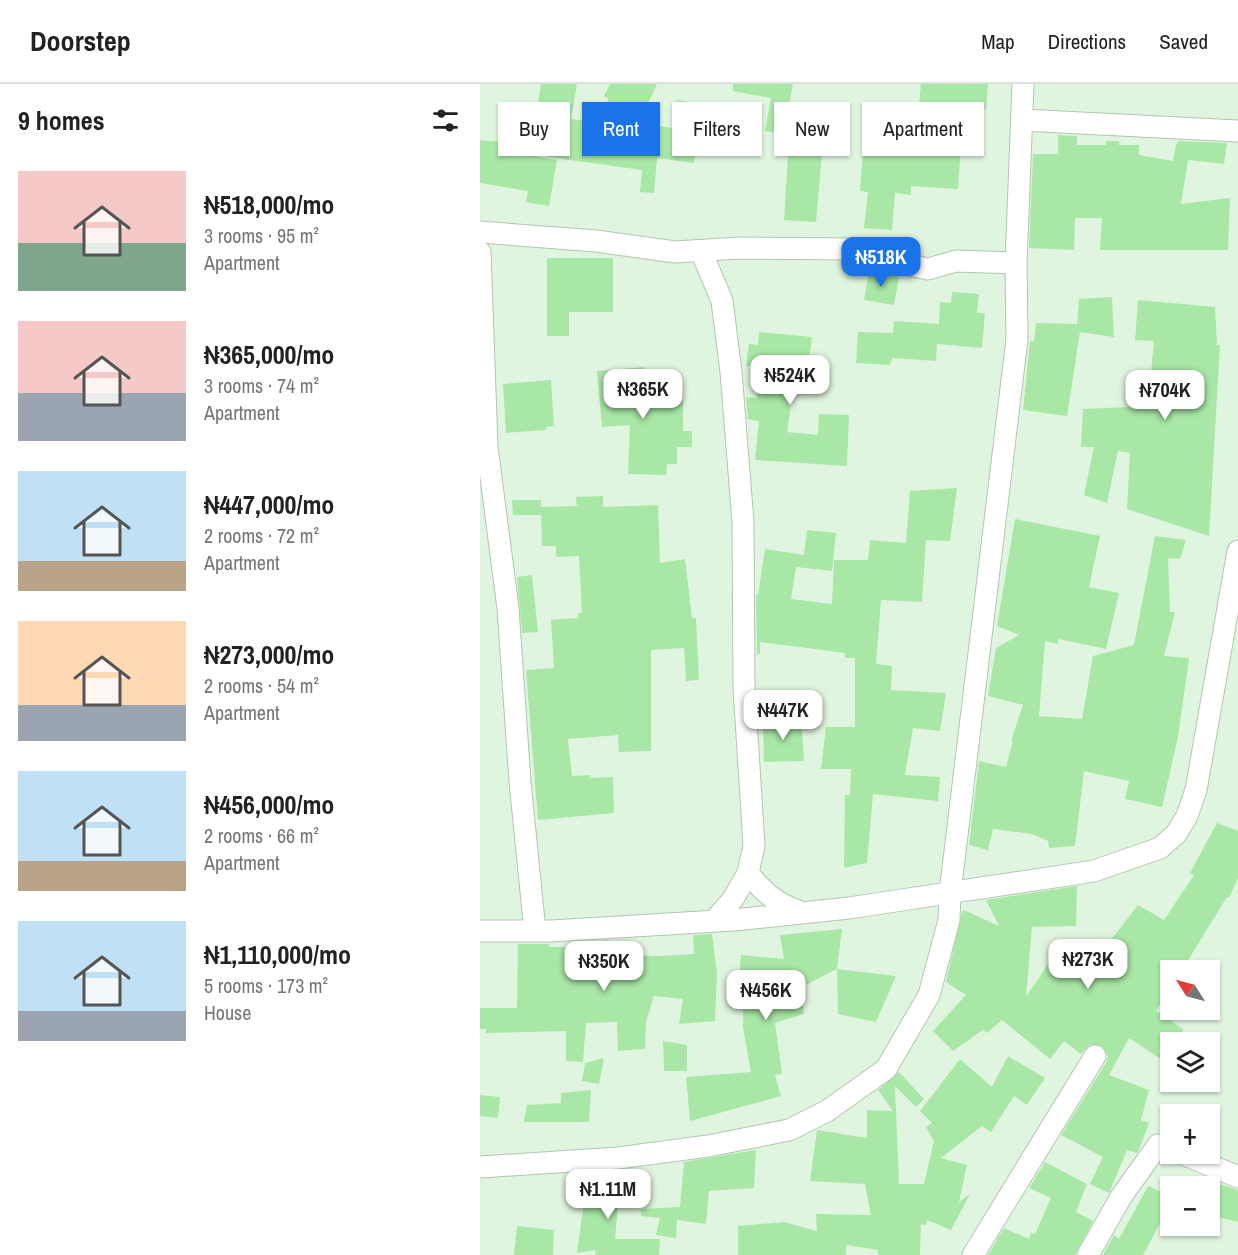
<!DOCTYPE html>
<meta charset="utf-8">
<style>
:root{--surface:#fff;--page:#f6f6f6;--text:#222;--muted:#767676;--line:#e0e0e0;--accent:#1a73e8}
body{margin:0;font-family:"Archivo Narrow",sans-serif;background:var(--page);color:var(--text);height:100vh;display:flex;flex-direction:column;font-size:22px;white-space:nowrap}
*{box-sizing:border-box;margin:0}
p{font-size:20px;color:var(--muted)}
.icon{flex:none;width:33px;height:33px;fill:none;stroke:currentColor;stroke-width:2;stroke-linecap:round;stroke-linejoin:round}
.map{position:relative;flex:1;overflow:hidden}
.details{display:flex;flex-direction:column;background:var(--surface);width:480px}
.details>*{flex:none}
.hud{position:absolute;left:18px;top:18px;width:570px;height:54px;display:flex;gap:12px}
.needle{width:39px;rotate:306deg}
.buttons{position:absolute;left:680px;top:876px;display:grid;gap:12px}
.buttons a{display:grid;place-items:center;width:60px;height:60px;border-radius:0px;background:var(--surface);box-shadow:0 2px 4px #0004;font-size:30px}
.price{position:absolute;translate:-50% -51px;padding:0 14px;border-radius:12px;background:#fff;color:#222;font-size:20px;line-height:39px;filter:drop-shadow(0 2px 3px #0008)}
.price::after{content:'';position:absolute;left:50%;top:36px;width:18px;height:14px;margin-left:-9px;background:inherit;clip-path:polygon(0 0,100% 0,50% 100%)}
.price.on{background:var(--accent);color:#fff}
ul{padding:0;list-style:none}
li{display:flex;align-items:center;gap:18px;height:150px;padding:0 18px}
li span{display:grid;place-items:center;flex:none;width:168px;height:120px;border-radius:0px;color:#555}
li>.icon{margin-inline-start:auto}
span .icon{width:72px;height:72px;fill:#fffc;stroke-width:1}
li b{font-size:26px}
h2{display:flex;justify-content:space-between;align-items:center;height:72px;padding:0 18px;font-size:26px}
.pill{padding:0 21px;border-radius:0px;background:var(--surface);box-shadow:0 2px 4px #0004;font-size:21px;line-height:54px}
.pill.on{background:var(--accent);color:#fff}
header{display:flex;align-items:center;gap:36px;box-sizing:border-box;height:84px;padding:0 30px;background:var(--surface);border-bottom:2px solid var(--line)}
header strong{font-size:28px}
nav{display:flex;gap:33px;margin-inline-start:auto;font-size:21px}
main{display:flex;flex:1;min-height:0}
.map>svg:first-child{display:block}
.building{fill:#a9e7a6}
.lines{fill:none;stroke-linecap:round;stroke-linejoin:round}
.minor-casing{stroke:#b2c6b0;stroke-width:23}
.minor{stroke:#fff;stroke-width:21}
</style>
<header>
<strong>Doorstep</strong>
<nav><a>Map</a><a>Directions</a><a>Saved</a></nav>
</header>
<main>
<section class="details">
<h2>9 homes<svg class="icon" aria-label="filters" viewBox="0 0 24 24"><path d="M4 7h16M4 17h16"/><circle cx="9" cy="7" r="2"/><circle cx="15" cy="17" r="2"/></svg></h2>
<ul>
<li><span style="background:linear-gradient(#f6c9c9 60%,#7fa58c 0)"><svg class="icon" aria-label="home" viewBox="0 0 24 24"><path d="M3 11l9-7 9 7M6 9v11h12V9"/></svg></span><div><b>₦518,000/mo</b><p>3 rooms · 95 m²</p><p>Apartment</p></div></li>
<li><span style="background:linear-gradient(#f6c9c9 60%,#9aa5b1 0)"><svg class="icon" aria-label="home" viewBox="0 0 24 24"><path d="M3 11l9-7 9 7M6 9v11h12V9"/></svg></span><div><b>₦365,000/mo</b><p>3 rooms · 74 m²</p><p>Apartment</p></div></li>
<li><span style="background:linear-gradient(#bfe0f5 75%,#b9a48a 0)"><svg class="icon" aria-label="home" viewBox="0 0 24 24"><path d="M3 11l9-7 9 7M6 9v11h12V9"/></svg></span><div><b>₦447,000/mo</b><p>2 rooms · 72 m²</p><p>Apartment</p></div></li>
<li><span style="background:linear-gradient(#ffd9b3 70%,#9aa5b1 0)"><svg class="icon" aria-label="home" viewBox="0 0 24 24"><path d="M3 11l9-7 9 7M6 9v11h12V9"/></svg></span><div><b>₦273,000/mo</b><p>2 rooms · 54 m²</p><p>Apartment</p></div></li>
<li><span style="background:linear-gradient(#bfe0f5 75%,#b9a48a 0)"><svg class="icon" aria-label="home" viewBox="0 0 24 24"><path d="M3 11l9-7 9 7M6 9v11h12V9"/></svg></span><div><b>₦456,000/mo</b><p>2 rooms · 66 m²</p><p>Apartment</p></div></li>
<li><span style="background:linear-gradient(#bfe0f5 75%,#9aa5b1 0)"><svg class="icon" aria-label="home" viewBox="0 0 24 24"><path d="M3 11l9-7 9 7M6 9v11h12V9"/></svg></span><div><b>₦1,110,000/mo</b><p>5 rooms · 173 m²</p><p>House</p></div></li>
</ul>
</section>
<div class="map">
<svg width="758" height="1171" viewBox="0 0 758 1171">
<rect width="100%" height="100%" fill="#e0f5df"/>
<path class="building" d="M61,0H97L91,35L124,39L128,14L124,12L130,0H177L159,39L192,44L197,16L236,22L232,43L219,40L214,79L177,74L174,109L160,108L162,86L68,73L74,22L58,20Z
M253,0H313L304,50L285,47L291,14L253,7Z
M441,0H508L506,25L472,22L469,58L481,59L478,105L431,102V111L415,109L412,146L384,144L388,108L380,107L384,56L435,59Z
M578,51L597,52V61H626V57H639V61H659V71L693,77L696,61L699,57L747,59L744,80L708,76L701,120L750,114L748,166H620L622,134H595L594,166L549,164L553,70H578Z
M309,55L343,58L336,138L304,136Z
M0,56L21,58L20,66L77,76L69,122L46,118L48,107L0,99Z
M67,174H133V228H89V252H67Z
M389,188L419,193L414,221L384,216Z
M472,208L499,210L497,229H505L502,264L457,260L456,277L412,274L410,281L376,279L378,248L413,249L414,237L459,240L460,218L471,219Z
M632,213L634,253L600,248L587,332L543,326L550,257H554L556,239L597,240L599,215Z
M658,216L735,223L737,261H740L729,452L647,425L650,369L638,367L627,419L604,411L614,363H601L603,325L668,322L674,257L655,256Z
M279,248L332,253L326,302L314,301L307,348L338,351L339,330L369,331L367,382L275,376L279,337L268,335L266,313L277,314L280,284L266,282L269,260L278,261Z
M164,283L169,311L203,310V347H212V363H197V380H187L186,391L148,390L150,341L122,343L117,287Z
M71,296L74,342L66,343V346L26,349L23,300Z
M477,404L470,457L446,456L442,518L401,516L396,580L412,582L411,606L466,609L460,647L433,644L425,691L460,693L458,717L393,710L387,779L364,784L365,711H370L371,685H341L346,643H375V574H365V569L280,558V570H277L276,511H278L285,465L324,471L327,446L356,449L352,487L316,483L311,515L352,520L354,476H388L390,456L426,459L430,407Z
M123,412V423L178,421L180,479L205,475L212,534H216L219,596L206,597L204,564L171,566V667L139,668L138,651L88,655L92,692L110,691V694L133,693L134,729L58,736L46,586L74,584L71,536L98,534V529H102L99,472L76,473V462H62L61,423L97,422L96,413Z
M32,416H61V431H33Z
M535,435L620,452L609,503L639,509L626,565L578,555V560L565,557L559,632L602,635L613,572L654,561L675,452L706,456L700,475L688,474L690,528H695L684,572L709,574L698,653L682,723L645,715L649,697L604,687L595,762L569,764L568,757L552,750L513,745L508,766L489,761L499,677L526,683L533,657H531L543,621L508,612L516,564L539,551L517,542Z
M52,491L58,548L42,549L37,493Z
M321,635L324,677L284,678L283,639Z
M737,739L758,747V794L749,814L747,813L702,886H690V905L676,927L703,945L700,958H690V981L649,954L629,991L669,1006L661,1036L669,1039L659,1066L657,1069L647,1066L629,1109L610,1100L623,1073L581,1051L626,979L628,972L622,962L609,961L601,970L584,957L570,975L522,936L507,949L503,946L473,967L453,947L486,911L466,898L482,828L484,826L519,842L506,816L597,802L596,842L552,843L546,913L579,864L608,886L658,821L684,836L714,791L710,789Z
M362,845L357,885L320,904L324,930L295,939L302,990L295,991L301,1012L210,1037L206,993L271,988L263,943L264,886H260L261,871L304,875L300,851Z
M232,850L237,889L235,937L199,940L203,915L174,912L166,938L165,965L138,967L137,938L106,939L103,978L86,977V947L6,949V945H0V924H37L38,860H69V863H106V858L129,856V871L180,872L214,870L213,851Z
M357,885L416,892L396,938L358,930Z
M183,957L207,961V987H184Z
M528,972L565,994L547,1021L534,1012L511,1048L502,1042L461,1074L487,1081L479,1118L490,1110L471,1146L447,1136L446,1141L441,1140L440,1171H398V1166L366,1161V1171H258V1142L304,1138L337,1147L336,1130L391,1131L385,1100L330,1097L337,1046L387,1054V1026L413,1027L398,1006L419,988L444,1015L436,1023L415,1002L419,1100H444L454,1057L446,1043L452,1039L440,1027L480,975L512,1003Z
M124,974L119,1000L102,997L105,979Z
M111,1006L109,1038H44L47,1021L81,1019V1009Z
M0,1011L20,1013L18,1034L0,1032Z
M276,1066L274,1104L229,1107L226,1140L197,1136L196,1154L176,1151L180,1134L161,1132V1125L200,1123L204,1078Z
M565,1078L607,1100L596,1128L613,1137L595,1171H508L524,1144L549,1155L551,1149L555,1150L571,1114L549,1104Z
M141,1087L135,1155H180L179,1171H115L116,1166L97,1169L108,1089Z
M729,1097L758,1106V1138L729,1131Z
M668,1102L690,1112V1121L663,1171H623L634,1151L639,1155Z
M37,1142L74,1146L73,1171H34Z"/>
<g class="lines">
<g class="minor-casing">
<path id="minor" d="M542,36L758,47
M0,148L116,157L195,168L259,164L372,165L406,176L448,185L476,177L536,179
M221,167L242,217L251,288L263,438L264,604L274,762L268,789L253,815L234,837
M0,168L7,363L28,524L40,698L55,847
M268,789C284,809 297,820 321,828
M0,847H71L254,836L369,824L614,787L680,764L696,750L707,732L716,706L758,467
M703,1070L758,1093
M0,1083L138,1074L228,1062L309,1046L347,1027L406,985L449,911L469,836L470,809L537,255L536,179L543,0
M493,1171L615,972
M608,1171L641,1113L678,1061L690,1064"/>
</g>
<use href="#minor" class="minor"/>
</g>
</svg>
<div class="buttons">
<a><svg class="needle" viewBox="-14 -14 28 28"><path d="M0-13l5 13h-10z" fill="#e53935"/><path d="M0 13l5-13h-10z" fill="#767676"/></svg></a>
<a><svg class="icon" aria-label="layers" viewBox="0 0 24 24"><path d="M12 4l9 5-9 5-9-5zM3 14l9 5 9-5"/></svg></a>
<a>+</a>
<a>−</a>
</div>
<b class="price on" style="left:401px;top:204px">₦518K</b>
<b class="price" style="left:310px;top:322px">₦524K</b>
<b class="price" style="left:163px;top:336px">₦365K</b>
<b class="price" style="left:685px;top:337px">₦704K</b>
<b class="price" style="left:303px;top:657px">₦447K</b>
<b class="price" style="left:608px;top:906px">₦273K</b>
<b class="price" style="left:124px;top:908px">₦350K</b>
<b class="price" style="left:286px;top:937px">₦456K</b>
<b class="price" style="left:128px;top:1136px">₦1.11M</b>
<div class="hud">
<a class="pill">Buy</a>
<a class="pill on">Rent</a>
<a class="pill">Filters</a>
<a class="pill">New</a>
<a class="pill">Apartment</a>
</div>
</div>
</main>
